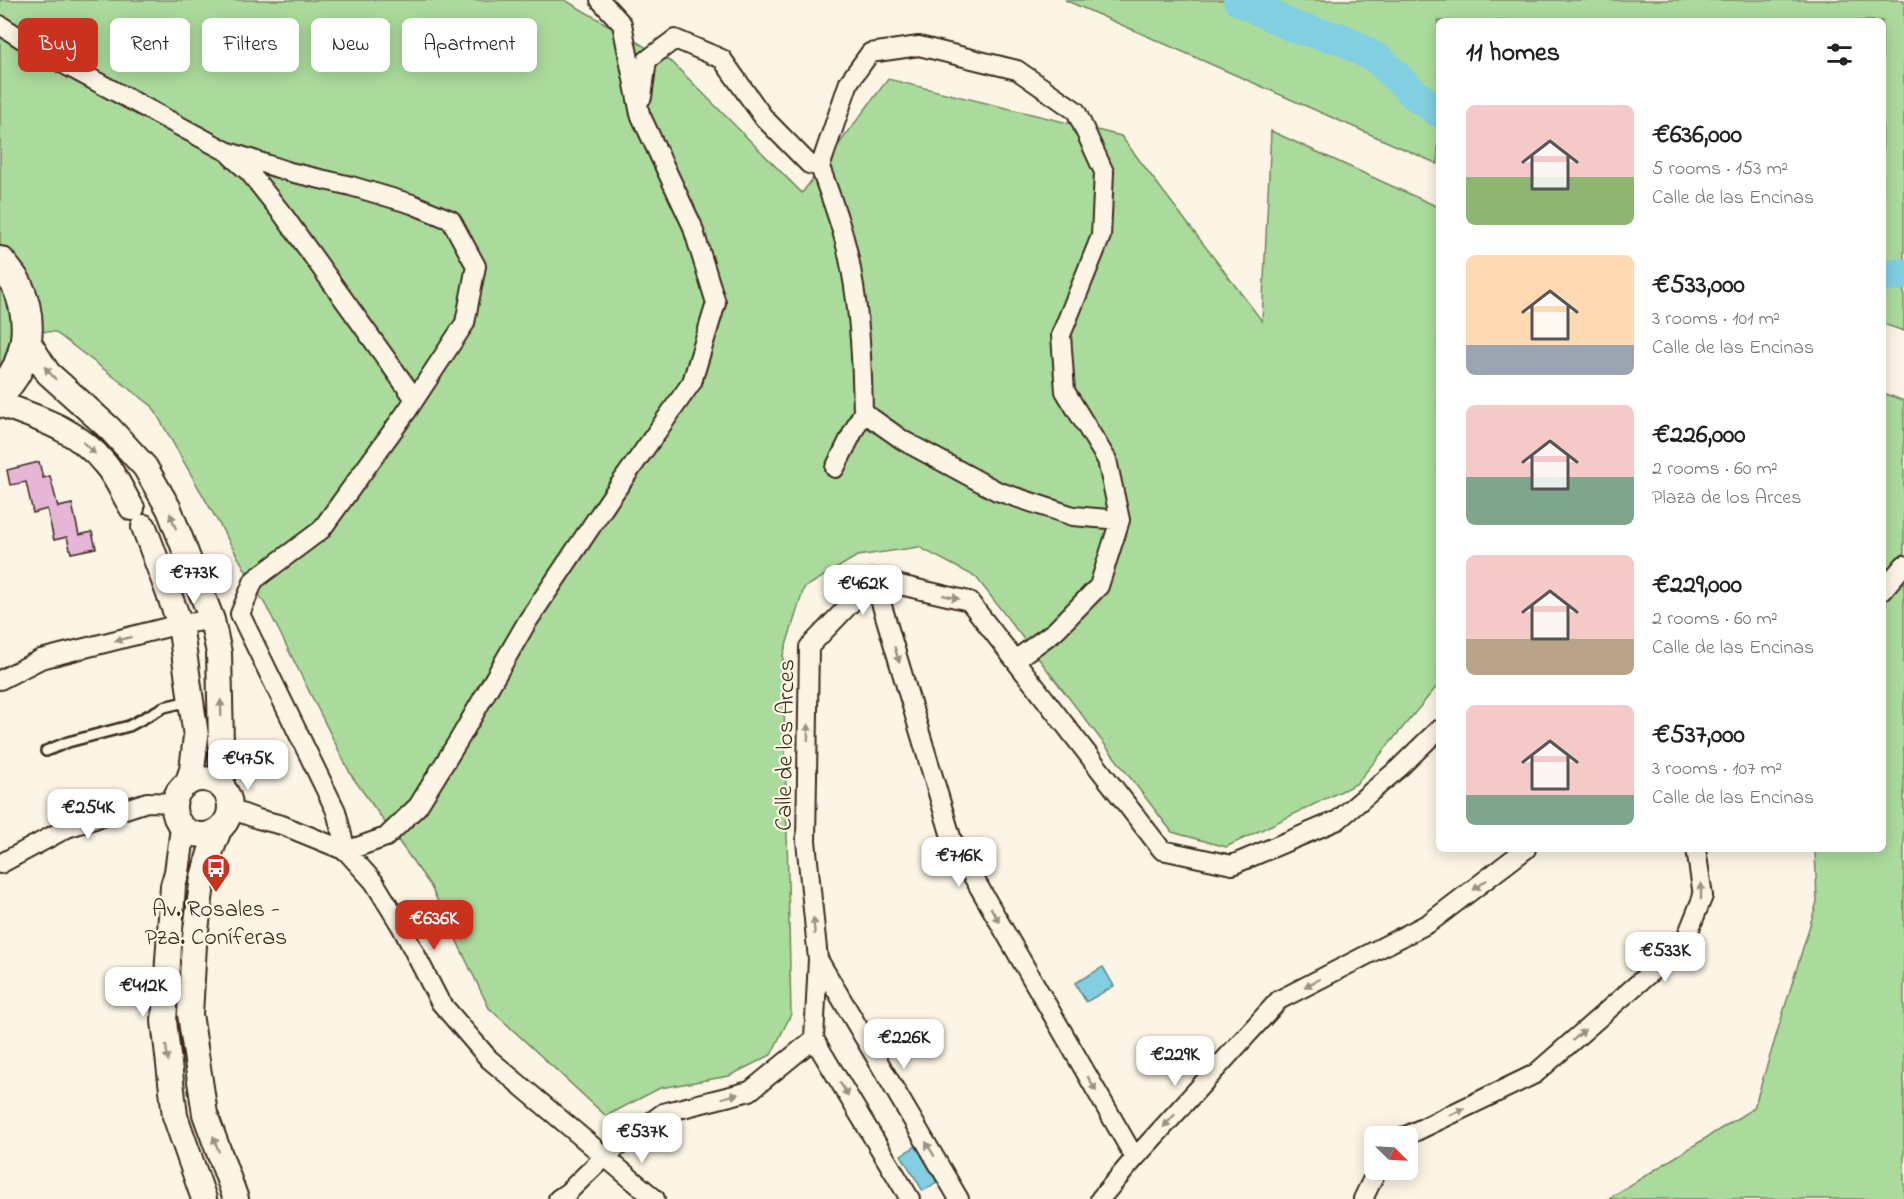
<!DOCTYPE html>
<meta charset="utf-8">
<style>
:root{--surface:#fff;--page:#f6f6f6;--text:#222;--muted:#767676;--accent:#c8321e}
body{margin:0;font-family:"Indie Flower",sans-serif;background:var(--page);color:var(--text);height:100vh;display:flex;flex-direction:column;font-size:22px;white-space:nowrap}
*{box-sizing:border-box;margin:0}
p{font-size:20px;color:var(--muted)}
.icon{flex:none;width:33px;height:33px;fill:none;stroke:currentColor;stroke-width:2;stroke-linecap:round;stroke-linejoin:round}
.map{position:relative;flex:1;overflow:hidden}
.side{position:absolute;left:1436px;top:18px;width:450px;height:834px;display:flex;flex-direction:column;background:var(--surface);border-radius:9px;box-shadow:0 3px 15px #0003}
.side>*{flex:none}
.hud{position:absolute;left:18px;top:18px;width:570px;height:54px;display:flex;gap:12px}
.needle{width:39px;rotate:114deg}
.fabs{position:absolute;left:1364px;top:1126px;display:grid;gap:12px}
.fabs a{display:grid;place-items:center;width:54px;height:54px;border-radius:9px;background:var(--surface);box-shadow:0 3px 15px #0003;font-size:30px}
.price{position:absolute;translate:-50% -51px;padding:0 14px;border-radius:12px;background:#fff;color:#222;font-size:20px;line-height:39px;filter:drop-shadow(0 2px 3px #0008)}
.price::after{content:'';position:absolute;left:50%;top:36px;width:18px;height:14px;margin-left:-9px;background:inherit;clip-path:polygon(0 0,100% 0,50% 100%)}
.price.current{background:var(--accent);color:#fff}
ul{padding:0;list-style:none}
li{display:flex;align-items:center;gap:18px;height:150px;padding:0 30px}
li span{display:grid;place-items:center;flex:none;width:168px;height:120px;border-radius:9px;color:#555}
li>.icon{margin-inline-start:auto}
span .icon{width:72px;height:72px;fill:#fffc;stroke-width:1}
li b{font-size:26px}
h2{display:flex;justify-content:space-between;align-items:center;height:72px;padding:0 30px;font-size:26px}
.pill{padding:0 21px;border-radius:9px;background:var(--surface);box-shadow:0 3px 15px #0003;font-size:21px;line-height:54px}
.pill.current{background:var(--accent);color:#fff}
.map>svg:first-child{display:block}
.green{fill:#abdb9c;stroke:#73825d;stroke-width:1.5}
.water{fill:#81cfe0;stroke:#658d92;stroke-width:1.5}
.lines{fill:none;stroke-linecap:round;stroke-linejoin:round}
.river{stroke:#81cfe0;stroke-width:32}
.building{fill:#e6b6d7;stroke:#3b2a1e;stroke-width:1.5}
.service-casing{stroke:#3b2a1e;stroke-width:14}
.minor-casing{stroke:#3b2a1e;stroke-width:22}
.tertiary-casing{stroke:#3b2a1e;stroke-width:28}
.primary-casing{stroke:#3b2a1e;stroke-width:34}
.service{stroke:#fcf5e5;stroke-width:9}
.minor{stroke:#fcf5e5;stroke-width:18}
.tertiary{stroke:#fcf5e5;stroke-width:24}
.primary{stroke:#fcf5e5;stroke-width:30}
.oneway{fill:#9c9082}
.labels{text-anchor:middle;stroke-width:4.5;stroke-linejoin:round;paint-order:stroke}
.street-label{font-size:24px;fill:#3b2a1e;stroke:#fcf5e5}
.poi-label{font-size:24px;fill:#3b2a1e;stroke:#fcf5e5}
</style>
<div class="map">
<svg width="1904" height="1199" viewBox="0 0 1904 1199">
<rect width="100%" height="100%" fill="#fcf5e5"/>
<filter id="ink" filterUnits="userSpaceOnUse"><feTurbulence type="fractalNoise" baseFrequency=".0167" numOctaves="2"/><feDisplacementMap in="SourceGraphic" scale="12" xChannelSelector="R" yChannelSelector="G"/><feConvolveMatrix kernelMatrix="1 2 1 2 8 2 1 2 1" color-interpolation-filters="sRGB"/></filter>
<g filter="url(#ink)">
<path class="green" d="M0,0H565L673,63L802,193L888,79L1121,136L1262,321L1271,131L1438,207V685L1356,784L1226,847L1172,832L976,577L919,547L857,556L804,588L783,655L791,1014L771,1055L729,1076L660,1088L606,1116L489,1008L430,885L351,775L271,615L152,406L55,332L12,330L3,363L0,366Z
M1065,0H1904V331L1883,324L1882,21H1438V164Z
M1883,393L1904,401V1199H1608L1754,1108L1817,902L1815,849H1882Z"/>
<path class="water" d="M1103,967L1114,986L1086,1002L1075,983Z
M916,1146L937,1182L923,1191L901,1155Z"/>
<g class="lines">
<path class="river" d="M1239,0L1296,28L1342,39L1379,60L1414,94L1438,111
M1882,277L1904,274"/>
</g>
<path class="building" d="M39,462L43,478L50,476L58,507L72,504L79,535L92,532L96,548L71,553L67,537L54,540L47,509L33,513L26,482L10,485L7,470Z"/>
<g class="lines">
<g class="service-casing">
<path id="service" d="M46,751L68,742L129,726L164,707L189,701"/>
</g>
<g class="minor-casing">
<path id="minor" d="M0,25L47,55L226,151L290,172L351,186L412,204L451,220L476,266L465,323L407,411L321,530L254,580L240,614L336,811L346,851L386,837L418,806L460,738L527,622L611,497L692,382L716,303L692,225L640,114L622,24L600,0
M642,97L647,60L675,39L722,59L764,118L809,164L820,167L849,82L870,53L919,46L1017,70L1076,111L1104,172L1101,236L1061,335L1065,391L1107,460L1120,520L1099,586L1055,631L1015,660
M232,157L249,172L284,216L415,399
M820,167C832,200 845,234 851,269C860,316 862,364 863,412L904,441L997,491L1073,516L1120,520
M835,468L863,412
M874,579L952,840L1135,1158
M1882,591L1904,565
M0,680L41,659L180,624L212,620
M230,809L258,819L282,825L346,851L374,882L401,926L440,1002L489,1059L655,1199
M0,864L67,828L147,802L175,803
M818,959L959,1199
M814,1039L910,1199
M1404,1137L1535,1074L1684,943L1703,896L1696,849
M558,1199L567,1193L605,1156L663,1113L750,1091L814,1039L818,959L806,841L809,647L874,579L969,601L1162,850L1232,865L1338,820L1399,768L1438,730
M1100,1199L1135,1158L1279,1000L1429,923L1526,849
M1363,1199L1377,1170"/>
</g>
<g class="tertiary-casing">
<path id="tertiary" d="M27,340L48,373L110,429L145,467L169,509L212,620L219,653L222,787
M0,404C39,418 78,430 105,464C116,476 123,494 132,508
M144,527L180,624L196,736L192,770L187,784
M174 807a28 28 0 1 1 56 0a28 28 0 1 1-56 0Z
M183,828L177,872L173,886L164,1021L175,1116L204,1199
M219,830L210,853L203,877L194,945L190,1014L205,1114L236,1199"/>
</g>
<g class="primary-casing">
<path id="primary" d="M0,262C5,269 13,277 17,285C34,321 29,364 0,392"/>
</g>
<use href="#service" class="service"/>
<use href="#minor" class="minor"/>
<use href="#tertiary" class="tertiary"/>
<use href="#primary" class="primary"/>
</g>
<defs><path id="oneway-solid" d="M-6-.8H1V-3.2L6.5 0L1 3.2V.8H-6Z" transform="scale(1.5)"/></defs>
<g class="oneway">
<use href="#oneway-solid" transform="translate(50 373) rotate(-132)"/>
<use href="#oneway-solid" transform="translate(89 448) rotate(43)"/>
<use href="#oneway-solid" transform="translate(173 521) rotate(-111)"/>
<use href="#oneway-solid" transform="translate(951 597) rotate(13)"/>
<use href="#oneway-solid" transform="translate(123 639) rotate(166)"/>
<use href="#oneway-solid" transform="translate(897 655) rotate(73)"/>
<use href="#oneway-solid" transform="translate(221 708) rotate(-92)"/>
<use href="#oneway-solid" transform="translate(808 732) rotate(-89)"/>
<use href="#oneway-solid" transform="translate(1480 885) rotate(143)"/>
<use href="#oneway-solid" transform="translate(1701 891) rotate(-90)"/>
<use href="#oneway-solid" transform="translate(995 915) rotate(60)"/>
<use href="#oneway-solid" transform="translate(814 926) rotate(-95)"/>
<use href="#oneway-solid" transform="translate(1312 983) rotate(153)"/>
<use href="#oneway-solid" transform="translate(1579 1035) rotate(-41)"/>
<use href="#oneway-solid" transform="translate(167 1053) rotate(83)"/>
<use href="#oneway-solid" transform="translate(1092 1084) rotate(60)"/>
<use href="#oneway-solid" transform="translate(844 1089) rotate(59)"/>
<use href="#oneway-solid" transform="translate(730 1096) rotate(-14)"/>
<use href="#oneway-solid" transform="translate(1457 1112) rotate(-26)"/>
<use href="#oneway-solid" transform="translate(1169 1121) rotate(132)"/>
<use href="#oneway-solid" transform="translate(216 1144) rotate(-110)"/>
<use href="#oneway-solid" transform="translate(930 1149) rotate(-121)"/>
</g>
</g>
<defs>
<g id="bus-pin" transform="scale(1.5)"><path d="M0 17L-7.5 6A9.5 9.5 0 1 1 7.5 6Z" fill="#c8321e" stroke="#fcf5e5"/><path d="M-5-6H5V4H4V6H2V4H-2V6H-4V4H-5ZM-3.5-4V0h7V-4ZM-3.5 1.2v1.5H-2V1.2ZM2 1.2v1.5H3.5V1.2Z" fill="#fff"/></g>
</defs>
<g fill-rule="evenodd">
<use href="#bus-pin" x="216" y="868"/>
</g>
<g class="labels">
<g class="street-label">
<text transform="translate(784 745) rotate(-89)" y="8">Calle de los Arces</text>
</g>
<g class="poi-label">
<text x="216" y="916">Av. Rosales -<tspan x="216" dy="28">Pza. Coníferas</tspan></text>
</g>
</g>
</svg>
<div class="fabs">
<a><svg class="needle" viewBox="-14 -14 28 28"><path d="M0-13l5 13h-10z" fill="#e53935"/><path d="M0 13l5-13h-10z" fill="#767676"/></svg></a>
</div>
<b class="price" style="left:194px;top:605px">€773K</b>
<b class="price" style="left:863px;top:616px">€462K</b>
<b class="price" style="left:248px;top:791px">€475K</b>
<b class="price" style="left:88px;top:840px">€254K</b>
<b class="price" style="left:959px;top:888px">€716K</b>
<b class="price current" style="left:434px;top:951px">€636K</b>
<b class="price" style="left:1665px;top:983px">€533K</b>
<b class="price" style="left:143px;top:1018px">€412K</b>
<b class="price" style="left:904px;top:1070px">€226K</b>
<b class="price" style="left:1175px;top:1087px">€229K</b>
<b class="price" style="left:642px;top:1164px">€537K</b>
<div class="hud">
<a class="pill current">Buy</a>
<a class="pill">Rent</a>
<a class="pill">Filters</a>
<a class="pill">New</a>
<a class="pill">Apartment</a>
</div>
<section class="side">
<h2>11 homes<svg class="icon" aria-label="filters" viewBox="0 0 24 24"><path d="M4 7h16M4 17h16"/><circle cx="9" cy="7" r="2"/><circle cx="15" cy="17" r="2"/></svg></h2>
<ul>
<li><span style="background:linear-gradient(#f6c9c9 60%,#8fb573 0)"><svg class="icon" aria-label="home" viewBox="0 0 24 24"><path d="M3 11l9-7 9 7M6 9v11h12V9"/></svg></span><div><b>€636,000</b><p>5 rooms · 153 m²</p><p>Calle de las Encinas</p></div></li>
<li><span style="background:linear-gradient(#ffd9b3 75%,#9aa5b1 0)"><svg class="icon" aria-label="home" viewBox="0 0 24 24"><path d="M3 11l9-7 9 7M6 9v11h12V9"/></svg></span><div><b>€533,000</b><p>3 rooms · 101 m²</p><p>Calle de las Encinas</p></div></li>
<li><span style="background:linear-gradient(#f6c9c9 60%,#7fa58c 0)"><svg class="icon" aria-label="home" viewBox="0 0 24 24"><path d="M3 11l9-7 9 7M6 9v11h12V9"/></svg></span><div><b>€226,000</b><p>2 rooms · 60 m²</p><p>Plaza de los Arces</p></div></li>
<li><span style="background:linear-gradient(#f6c9c9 70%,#b9a48a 0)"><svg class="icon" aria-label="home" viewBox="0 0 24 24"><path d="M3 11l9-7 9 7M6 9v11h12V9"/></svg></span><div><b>€229,000</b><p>2 rooms · 60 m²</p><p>Calle de las Encinas</p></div></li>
<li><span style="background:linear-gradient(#f6c9c9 75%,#7fa58c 0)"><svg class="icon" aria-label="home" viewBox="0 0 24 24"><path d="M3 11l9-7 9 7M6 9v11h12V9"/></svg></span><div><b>€537,000</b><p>3 rooms · 107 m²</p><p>Calle de las Encinas</p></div></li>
</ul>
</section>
</div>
